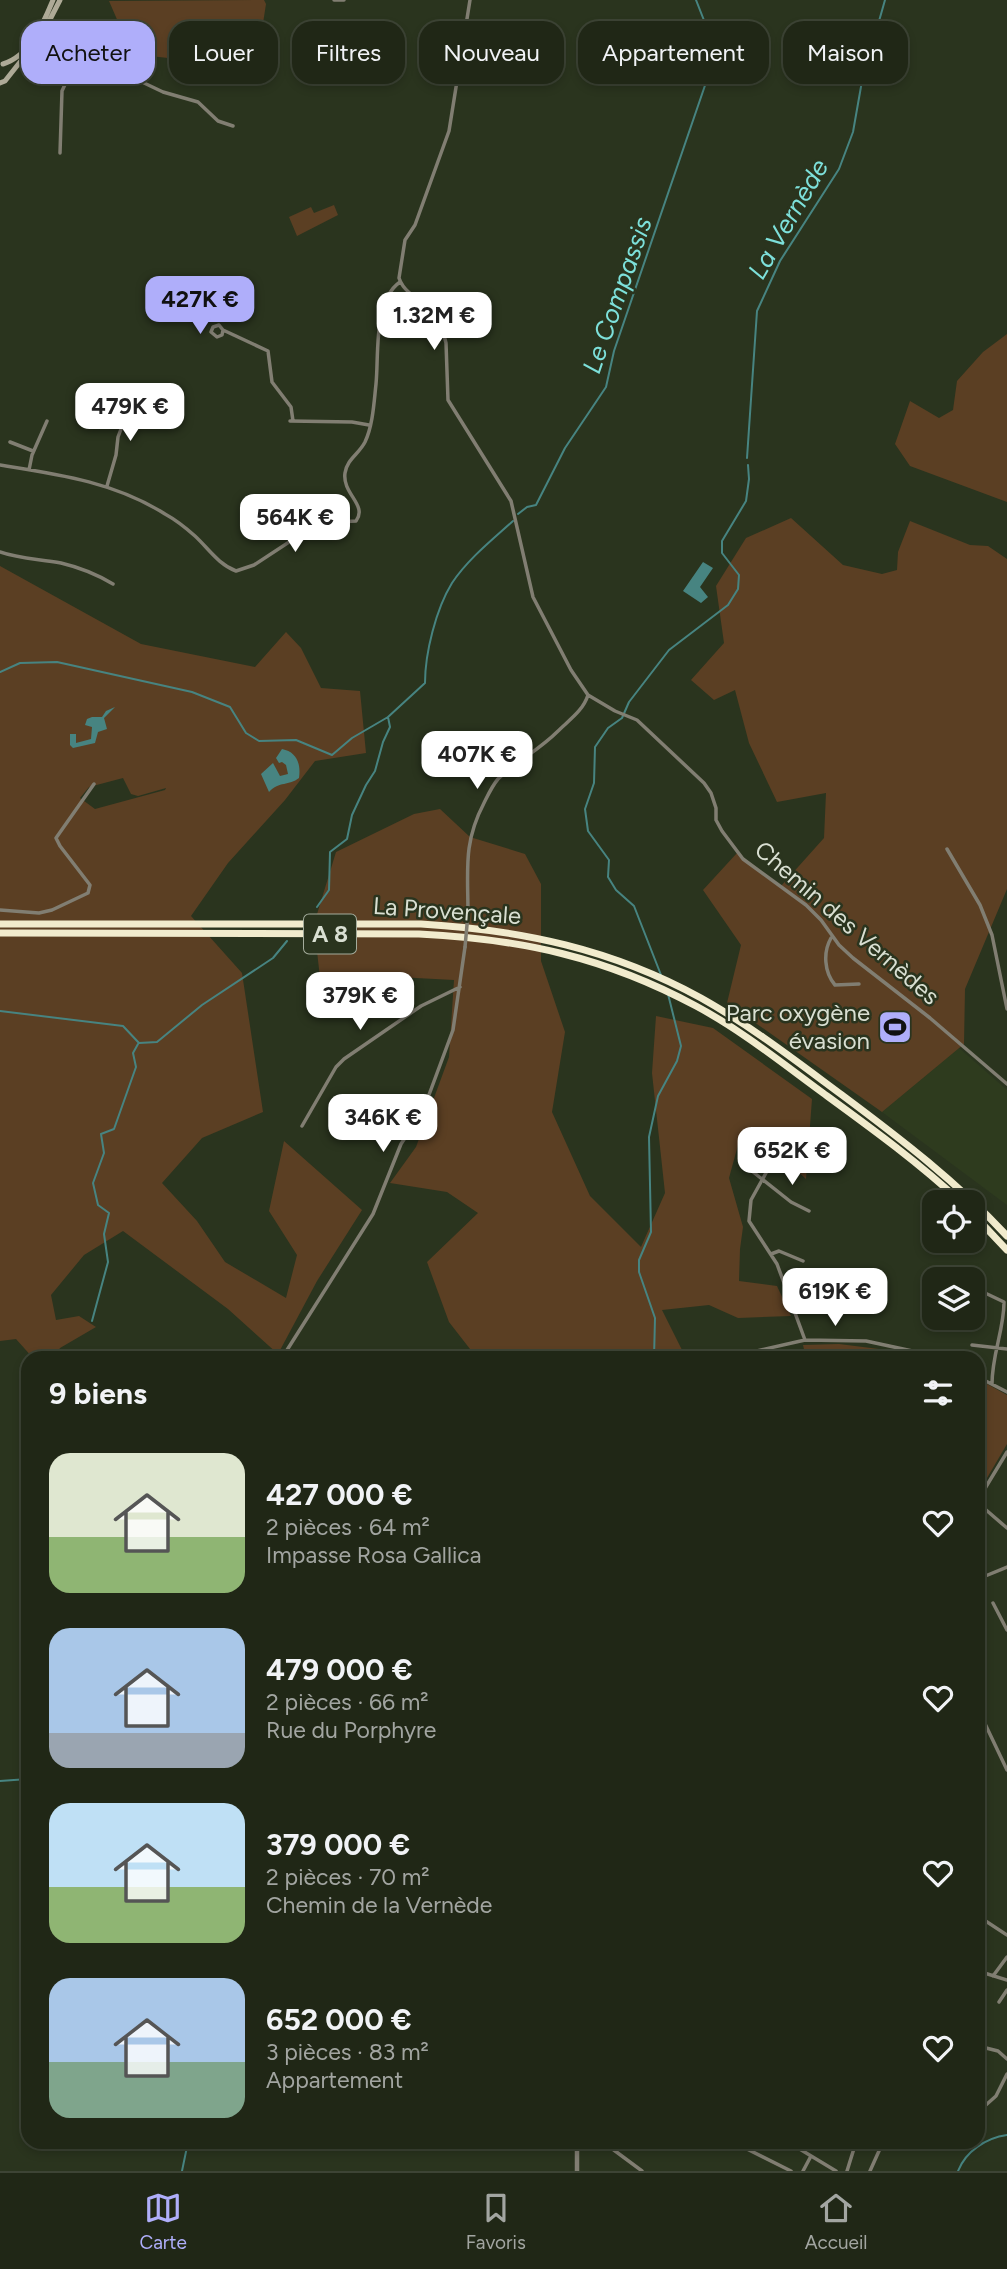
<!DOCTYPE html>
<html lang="fr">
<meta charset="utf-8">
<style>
:root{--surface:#202716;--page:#2d3323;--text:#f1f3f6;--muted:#a2a5a1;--line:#3d4435;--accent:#afaefa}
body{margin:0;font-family:Figtree,sans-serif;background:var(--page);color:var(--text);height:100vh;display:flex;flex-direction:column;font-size:26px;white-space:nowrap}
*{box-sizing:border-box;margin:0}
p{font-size:23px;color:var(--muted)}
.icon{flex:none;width:38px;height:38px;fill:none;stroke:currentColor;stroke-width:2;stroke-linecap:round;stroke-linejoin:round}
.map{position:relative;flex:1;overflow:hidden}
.details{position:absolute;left:21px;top:1351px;width:964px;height:798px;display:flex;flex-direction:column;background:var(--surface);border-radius:21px;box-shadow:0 4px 10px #0003,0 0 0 2px var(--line)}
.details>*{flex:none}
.hud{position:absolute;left:21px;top:21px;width:966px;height:63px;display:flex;gap:14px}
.controls{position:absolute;left:922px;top:1190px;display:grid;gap:14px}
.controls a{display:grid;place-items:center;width:63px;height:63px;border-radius:14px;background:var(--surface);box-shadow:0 4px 10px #0003,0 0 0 2px var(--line);font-size:35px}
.price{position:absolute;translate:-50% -60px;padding:0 16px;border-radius:14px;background:#fff;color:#222;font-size:23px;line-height:46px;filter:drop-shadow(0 2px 4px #0008)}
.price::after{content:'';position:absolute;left:50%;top:42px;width:21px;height:16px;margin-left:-10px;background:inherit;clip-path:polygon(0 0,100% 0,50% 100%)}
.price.current{background:var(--accent);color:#111}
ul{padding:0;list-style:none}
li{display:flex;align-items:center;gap:21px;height:175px;padding:0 28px}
li span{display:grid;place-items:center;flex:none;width:196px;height:140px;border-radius:21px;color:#555}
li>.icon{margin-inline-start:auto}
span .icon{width:84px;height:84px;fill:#fffc;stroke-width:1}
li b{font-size:30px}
h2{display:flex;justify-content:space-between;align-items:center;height:84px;padding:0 28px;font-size:30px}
.chip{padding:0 24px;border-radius:21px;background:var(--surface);box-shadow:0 4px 10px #0003,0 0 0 2px var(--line);font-size:24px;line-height:63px}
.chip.current{background:var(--accent);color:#111}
.tabs{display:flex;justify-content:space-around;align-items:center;height:98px;border-top:2px solid var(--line);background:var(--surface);font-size:19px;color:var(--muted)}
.tabs a{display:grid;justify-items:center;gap:4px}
.tabs .current{color:var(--accent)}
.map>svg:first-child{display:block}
.built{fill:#2e3b1e}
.green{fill:#5b3f23;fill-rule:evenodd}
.water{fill:#478481}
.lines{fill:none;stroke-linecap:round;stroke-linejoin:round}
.stream{stroke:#478481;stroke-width:2}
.minor{stroke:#817e72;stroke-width:3.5}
.tertiary{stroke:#817e72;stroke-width:4.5}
.secondary{stroke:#aeaa97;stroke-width:5}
.motorway{stroke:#f1ebcd;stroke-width:7}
.minor-bridge{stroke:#817e72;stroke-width:3.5}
.labels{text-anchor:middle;stroke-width:5;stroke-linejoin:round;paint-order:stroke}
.shield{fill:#2a341e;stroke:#a4ac9c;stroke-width:2}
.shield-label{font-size:23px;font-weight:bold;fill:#d9dfd2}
.street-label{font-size:24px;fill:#d9dfd2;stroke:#2a341e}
.poi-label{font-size:24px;fill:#d9dfd2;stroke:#2a341e;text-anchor:end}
.water-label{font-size:26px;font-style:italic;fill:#7de0da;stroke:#2a341e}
</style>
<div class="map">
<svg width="1007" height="2171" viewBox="0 0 1007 2171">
<rect width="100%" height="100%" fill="#2a341e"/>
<path class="built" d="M959,1048L1007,1090V1205L882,1112Z"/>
<path class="green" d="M264,0L266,4L261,36L231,40L186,60L132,54L109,1Z
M334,205L338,215L297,236L289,217L311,207L314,213Z
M1007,334V502L910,466L895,444L910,401L939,418L953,410L957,381L983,352Z
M791,518L843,565L882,574L897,570L898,552L910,521L970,545L988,546L1007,559V889L965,989L964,1044L882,1112L727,1003L741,945L703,890L737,853L781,886L824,838L826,793L777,802L749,743L735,690L714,700L691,680L724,643L716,586L746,538Z
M0,566L141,644L255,667L286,632L301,648L321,688L360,691L366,753L315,761L285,800L228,863L191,916L242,973L263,1112L202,1138L162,1183L197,1221L225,1262L286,1298L297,1255L269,1211L284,1141L362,1210L317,1281L278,1354L228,1309L123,1231L84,1255L51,1295L56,1320L79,1316L96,1327L60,1348L54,1358H33L16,1339L0,1341ZM123,778L131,794L138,796L166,788L165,790L95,809L80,798L89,787Z
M440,809L470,837L525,854L541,884V961L565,1032L552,1112L590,1196L641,1247L665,1193L652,1073L656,1016L713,1028L812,1099L806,1179L756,1133L743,1139L738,1145L729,1178L743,1227L740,1249L739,1281L777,1286L791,1316L738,1318L709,1305L662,1310L686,1358H477L449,1322L427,1262L478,1213L447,1192L390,1183L416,1147L449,1057L454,980L397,977L320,978L314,924L336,852L414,814Z
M839,1344L903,1352L922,1358H806L803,1345Z
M978,1379L1007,1395V1444L987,1478L978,1470Z"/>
<path class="water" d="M703,562L713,568L700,587L708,597L701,603L683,591Z
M115,707L104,718L107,729L98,732L95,743L73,748L70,745V734H76V743L91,739L92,727L85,725L87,719L92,717H102L106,711Z
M282,749C297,752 301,764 299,778C289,786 279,781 269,792L261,774L273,763L280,776L288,774L286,765L282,762L279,763L276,758Z"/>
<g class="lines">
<path class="stream" d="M696,0L716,51L714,62
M747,458L757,311L780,261L839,169L853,132L862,81L885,0
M518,514L527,507L536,505L565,448L606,387L614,351L712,65
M0,672L20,663L57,662L192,692L230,707L246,733L259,741L296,740L332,755L352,738L388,717L425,683C425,653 436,609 452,583C468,559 492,540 513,521
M317,907L329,890L330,852L347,839L352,815L366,785L375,771L383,742L390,727L388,717
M661,975L634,906L616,890L608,877L609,860L588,831L585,809L594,783L595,747L608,728L622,718L629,702L669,650L728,605L738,589L739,575L722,553V541L746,501L749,479L748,465
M0,1011L123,1026L139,1043L157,1042L202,1005L273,958L287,941
M92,1321L108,1262L104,1234L109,1213L98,1205L93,1183L104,1153L101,1134L114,1129L136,1067L133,1053L138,1044
M654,1358L655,1318L639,1272V1260L651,1232L649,1137L658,1096L677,1061L681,1046L668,994
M0,1781L28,1779
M182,2171L188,2142
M958,2171C966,2151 986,2138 1007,2135"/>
<path class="minor" d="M334,0H344
M470,0L449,131L415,225L405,240L399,278C405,296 425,301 438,312L446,343L448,400L511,501L533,597L571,670L588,695L615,711L637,720L704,783L711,793L716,808V820L722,831L743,859L806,905L821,920L839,945L853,958L930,1018L1007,1084
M45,43L70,54L74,59V65L62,91L60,153
M74,59L129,80L142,82L163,92L198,102L218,121L233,126
M223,330L222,335L217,337L211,332L213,327L219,325L223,330L268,351L272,382L291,407L293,421
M290,421L352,422L369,425
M10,442L33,451
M0,465C57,474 115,482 165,514C176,520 186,528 195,536C209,549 218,564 236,571L254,565L318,523L356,521C368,505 342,494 345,473C347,459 359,454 365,442C373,425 374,402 376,384C379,354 373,301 400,282
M29,470L32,455L47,421
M107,486L116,455L118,437L124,421L122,407L131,392
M0,552C19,559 41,559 61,563C78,567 98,575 113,584
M947,849L980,905L992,935L1007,1009
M0,910L39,913L52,910L88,893L90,885L60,846L56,838L94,784
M468,914C468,870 463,843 484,803C488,795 492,786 498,779C517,761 539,750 557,732C569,720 583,711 588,695
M831,938C823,952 824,972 835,985L859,984
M302,1126L336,1067L344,1059L421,1006L460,987
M777,1153L751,1200L749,1221L777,1264L805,1340
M743,1164L791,1202L809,1211
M771,1254L779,1251L803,1261
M983,1292L1004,1302C1004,1330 992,1354 992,1384
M972,1345L1007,1349
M282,1358L373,1214L401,1144L423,1111L453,1030L465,947
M733,1358L735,1356L805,1340L866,1341L917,1352L932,1358
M978,1377L1007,1392
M978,1500L1007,1452
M978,1503L1007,1528
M978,1579L1007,1567
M993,1603L1007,1630
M978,1709L1007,1770
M978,1916L1007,1935
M978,1971L1007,1980
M993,1976L1007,1957
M999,2002L1007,1990
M978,2046L998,2051L1007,2059
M978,2112L996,2096L1007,2074
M603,2142L642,2171
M733,2142L791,2171
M788,2142L836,2171
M803,2171L811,2156
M847,2171L856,2142
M870,2171L883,2142"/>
<path class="tertiary" d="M577,2142V2171"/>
<path class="secondary" d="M3,64C30,56 43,24 53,0
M0,83L5,81L43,33L60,0"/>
<path class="motorway" d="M0,924H421C522,930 612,949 701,998C751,1026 796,1061 842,1095C901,1139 957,1182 1007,1236
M0,933L419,934C521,939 605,957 696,1006C741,1030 782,1063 823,1093C871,1128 918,1162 961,1202
M973,1214L1007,1250"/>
<path class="minor-bridge" d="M465,947L468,914"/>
</g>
<defs>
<g id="stadium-square" transform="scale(1.75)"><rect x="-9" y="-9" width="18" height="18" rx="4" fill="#afaefa" stroke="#2a341e"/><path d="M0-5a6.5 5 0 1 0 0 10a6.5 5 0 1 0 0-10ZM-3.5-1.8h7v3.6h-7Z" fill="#111"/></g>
</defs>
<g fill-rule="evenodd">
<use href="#stadium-square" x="895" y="1027"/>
</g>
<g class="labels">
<rect class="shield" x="304" y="914.5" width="52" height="39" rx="5"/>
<g class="shield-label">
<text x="330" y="942">A 8</text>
</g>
<g class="street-label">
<text transform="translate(447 911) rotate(4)" y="8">La Provençale</text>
<text transform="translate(847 923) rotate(41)" y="8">Chemin des Vernèdes</text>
</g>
<g class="poi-label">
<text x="870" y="1021">Parc oxygène<tspan x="870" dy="28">évasion</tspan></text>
</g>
<g class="water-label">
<text transform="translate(788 219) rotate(-60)" y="9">La Vernède</text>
<text transform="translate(617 295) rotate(-71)" y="9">Le Compassis</text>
</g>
</g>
</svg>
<div class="controls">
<a><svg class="icon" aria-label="locate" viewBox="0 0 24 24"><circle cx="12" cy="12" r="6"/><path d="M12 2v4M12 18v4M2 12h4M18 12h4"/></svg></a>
<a><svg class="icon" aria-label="layers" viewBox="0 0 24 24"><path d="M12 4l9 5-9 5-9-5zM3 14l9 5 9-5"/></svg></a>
</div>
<b class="price current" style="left:200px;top:336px">427K €</b>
<b class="price" style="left:434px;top:352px">1.32M €</b>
<b class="price" style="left:130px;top:443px">479K €</b>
<b class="price" style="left:295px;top:554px">564K €</b>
<b class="price" style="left:477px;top:791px">407K €</b>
<b class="price" style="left:360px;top:1032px">379K €</b>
<b class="price" style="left:383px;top:1154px">346K €</b>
<b class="price" style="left:792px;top:1187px">652K €</b>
<b class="price" style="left:835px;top:1328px">619K €</b>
<div class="hud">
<a class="chip current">Acheter</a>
<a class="chip">Louer</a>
<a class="chip">Filtres</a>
<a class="chip">Nouveau</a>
<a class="chip">Appartement</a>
<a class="chip">Maison</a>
</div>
<section class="details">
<h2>9 biens<svg class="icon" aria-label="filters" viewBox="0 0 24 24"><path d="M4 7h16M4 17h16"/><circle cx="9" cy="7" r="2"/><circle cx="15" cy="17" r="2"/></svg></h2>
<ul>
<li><span style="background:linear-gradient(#dfe7d0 60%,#8fb573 0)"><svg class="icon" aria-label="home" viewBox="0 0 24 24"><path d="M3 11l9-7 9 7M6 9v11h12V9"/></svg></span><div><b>427 000 €</b><p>2 pièces · 64 m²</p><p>Impasse Rosa Gallica</p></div><svg class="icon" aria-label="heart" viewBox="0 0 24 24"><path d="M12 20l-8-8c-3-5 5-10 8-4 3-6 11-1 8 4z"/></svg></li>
<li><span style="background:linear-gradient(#a9c7e8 75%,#9aa5b1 0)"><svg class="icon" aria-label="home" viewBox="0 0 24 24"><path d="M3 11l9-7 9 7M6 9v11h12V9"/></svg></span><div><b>479 000 €</b><p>2 pièces · 66 m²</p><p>Rue du Porphyre</p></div><svg class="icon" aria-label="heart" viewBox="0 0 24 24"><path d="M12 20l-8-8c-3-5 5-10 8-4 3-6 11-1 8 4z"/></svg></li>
<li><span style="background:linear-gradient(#bfe0f5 60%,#8fb573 0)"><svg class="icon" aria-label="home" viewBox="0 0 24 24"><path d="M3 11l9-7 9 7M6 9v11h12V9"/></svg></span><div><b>379 000 €</b><p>2 pièces · 70 m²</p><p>Chemin de la Vernède</p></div><svg class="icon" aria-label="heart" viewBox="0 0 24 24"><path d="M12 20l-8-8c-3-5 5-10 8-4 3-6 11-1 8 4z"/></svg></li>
<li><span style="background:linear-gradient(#a9c7e8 60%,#7fa58c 0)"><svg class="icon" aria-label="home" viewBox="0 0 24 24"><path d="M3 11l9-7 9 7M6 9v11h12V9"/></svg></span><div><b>652 000 €</b><p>3 pièces · 83 m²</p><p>Appartement</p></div><svg class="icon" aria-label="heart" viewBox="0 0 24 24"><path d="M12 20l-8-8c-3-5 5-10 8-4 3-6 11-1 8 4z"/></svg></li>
</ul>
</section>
</div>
<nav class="tabs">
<a class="current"><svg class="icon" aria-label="map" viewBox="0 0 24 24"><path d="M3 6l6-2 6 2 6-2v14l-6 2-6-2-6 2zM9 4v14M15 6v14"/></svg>Carte</a>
<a><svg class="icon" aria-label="saved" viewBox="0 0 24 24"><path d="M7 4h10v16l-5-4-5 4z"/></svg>Favoris</a>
<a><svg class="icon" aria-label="home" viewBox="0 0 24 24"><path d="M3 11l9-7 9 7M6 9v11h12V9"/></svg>Accueil</a>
</nav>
